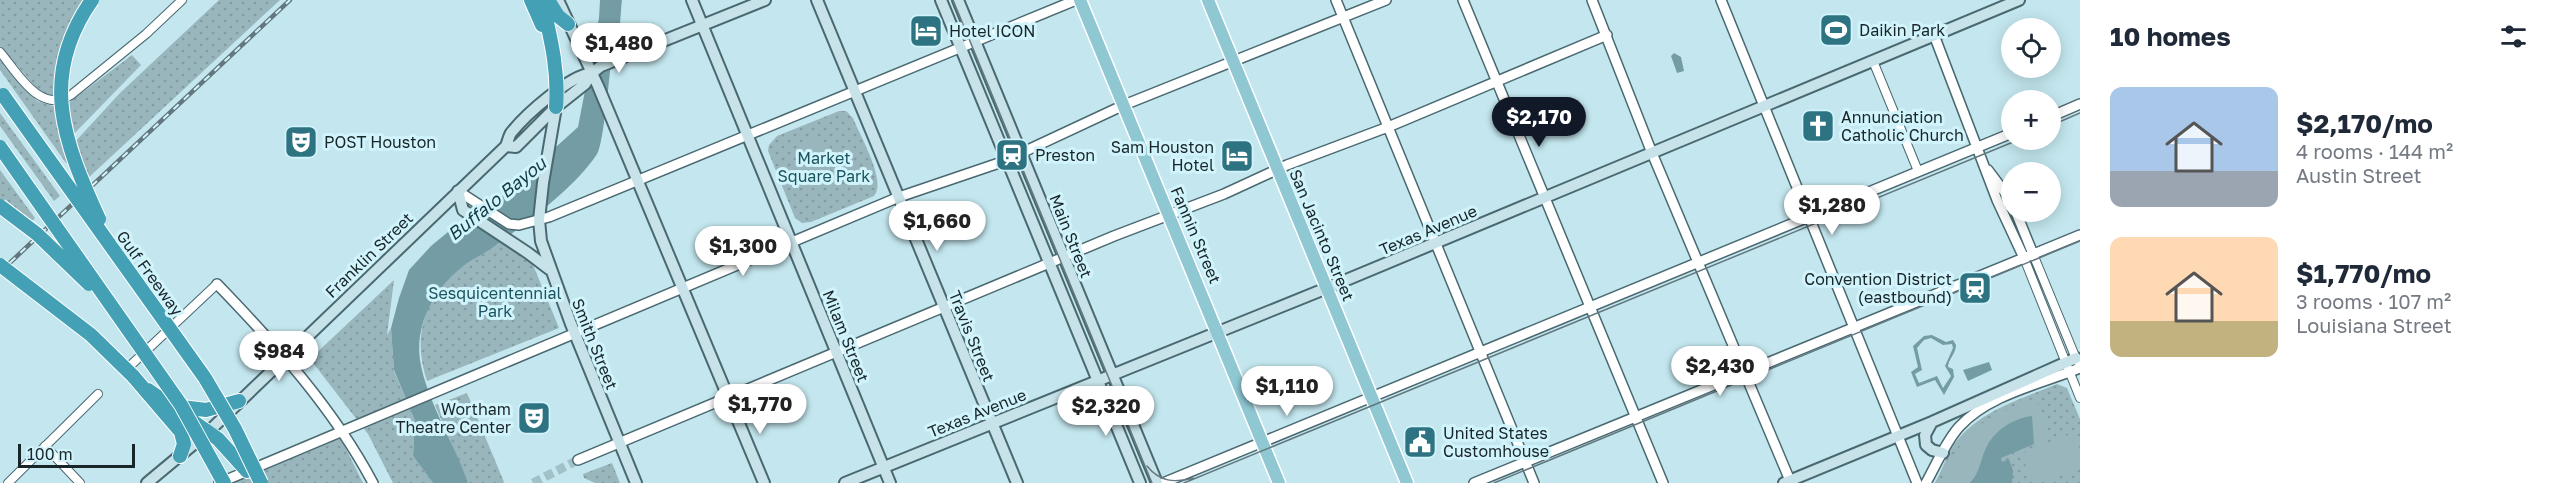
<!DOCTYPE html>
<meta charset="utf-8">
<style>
:root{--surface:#fff;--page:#f6f6f7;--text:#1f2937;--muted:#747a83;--accent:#111827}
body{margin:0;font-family:"Golos Text",sans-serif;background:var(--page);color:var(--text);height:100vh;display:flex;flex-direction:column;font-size:22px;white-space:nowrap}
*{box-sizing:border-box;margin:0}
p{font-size:20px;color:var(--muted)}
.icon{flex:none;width:33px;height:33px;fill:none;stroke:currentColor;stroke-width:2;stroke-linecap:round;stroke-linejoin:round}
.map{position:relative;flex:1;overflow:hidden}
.panel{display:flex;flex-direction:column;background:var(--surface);width:480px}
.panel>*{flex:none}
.buttons{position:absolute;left:2001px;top:18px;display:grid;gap:12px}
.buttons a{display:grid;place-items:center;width:60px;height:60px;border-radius:50%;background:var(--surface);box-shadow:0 3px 15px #0003;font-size:30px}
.scale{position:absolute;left:18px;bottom:15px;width:117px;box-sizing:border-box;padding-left:6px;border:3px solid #192629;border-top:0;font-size:16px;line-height:21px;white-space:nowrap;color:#192629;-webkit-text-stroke:4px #d1f4fc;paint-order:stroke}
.price{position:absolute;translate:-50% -51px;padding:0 14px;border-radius:21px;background:#fff;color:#222;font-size:20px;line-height:39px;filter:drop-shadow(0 2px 3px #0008)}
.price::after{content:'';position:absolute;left:50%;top:36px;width:18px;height:14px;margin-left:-9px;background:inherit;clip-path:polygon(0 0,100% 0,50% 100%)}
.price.selected{background:var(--accent);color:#fff}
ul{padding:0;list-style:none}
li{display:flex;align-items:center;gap:18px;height:150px;padding:0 30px}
li span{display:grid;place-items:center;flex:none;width:168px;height:120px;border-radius:12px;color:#555}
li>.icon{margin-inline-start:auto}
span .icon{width:72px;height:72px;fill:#fffc;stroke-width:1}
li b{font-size:26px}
h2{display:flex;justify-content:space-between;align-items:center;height:72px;padding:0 30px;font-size:26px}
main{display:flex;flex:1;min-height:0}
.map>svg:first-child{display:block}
.grass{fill:url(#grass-dots)}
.garden{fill:#99b6bd}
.water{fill:#749ca5;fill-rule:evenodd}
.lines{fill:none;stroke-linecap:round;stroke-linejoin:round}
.tertiary-tunnel{stroke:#a2c0c7;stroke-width:9;stroke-dasharray:9 4.5;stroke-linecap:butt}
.minor-casing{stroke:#496870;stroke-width:10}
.tertiary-casing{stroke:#496870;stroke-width:12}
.secondary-casing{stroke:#496870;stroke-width:14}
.primary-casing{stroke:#fff;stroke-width:15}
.motorway-casing{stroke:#fff;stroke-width:16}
.minor{stroke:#fff;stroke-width:8}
.tertiary{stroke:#fff;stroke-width:9}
.secondary{stroke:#c7e3e9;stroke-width:10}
.primary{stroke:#8fc7d3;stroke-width:12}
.motorway{stroke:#44a1b5;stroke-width:14}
.tram{stroke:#62787e;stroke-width:1.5}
.rail-casing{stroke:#62787e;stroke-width:4.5}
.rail{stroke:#d1f4fc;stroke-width:2;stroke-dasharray:7;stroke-linecap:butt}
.motorway-bridge-casing{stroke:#fff;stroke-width:16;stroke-linecap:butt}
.motorway-bridge{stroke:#44a1b5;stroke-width:14}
.labels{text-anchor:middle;stroke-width:6;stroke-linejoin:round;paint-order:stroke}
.poi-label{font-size:16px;fill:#192629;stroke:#d1f4fc;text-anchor:start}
.park-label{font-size:16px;fill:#1b545f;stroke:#d1f4fc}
.street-label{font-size:16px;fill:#192629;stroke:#d1f4fc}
.water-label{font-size:18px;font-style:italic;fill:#143b43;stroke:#d1f4fc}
</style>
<main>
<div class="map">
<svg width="2080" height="483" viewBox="0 0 2080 483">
<defs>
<pattern id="grass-dots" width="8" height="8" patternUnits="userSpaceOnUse" patternTransform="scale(1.5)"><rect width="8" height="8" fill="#99b6bd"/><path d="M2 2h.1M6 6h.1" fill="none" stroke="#839ca2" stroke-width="1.8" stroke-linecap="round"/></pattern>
</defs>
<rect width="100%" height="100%" fill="#c4e7ef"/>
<path class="grass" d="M0,0H86L55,96L40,92L0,46Z
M219,0H280L87,179L73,144L120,93Z
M132,55L141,65L71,137L66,105Z
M0,60L37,101L56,107L69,162L66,163L0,70Z
M839,111H846L853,118C860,136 887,181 874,196L811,222L802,223L795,218L768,151L769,145L777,136Z
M0,113L60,196L54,201L0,126Z
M0,170L35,218L30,223L0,200Z
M503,239L531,260L559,328L427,381C412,337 424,297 460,268C474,257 490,250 503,239Z
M394,280L387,335L391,328L394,371L415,421L413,456L433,483H393L368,434L310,359Z
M2057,384L2067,388L2080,419V483H1935C1941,472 1945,460 1951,449C1974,412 2019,400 2057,384Z
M467,393L504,482L503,483H468L435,405Z
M339,435L363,483H225Z
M612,463L620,483H595L584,478L583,474Z"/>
<path class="garden" d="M817,136L823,150L805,158L800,147L807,144L805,141Z
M2035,398L2051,438L2034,444V426L1986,449L1980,468L1970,483H1940C1967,425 1979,422 2035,398Z
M2073,433L2080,449V467L2040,483H2033L2021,454Z"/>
<path class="water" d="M600,0H622C620,13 622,32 613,42C611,59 604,145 597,154C575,188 525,224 492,248C482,255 470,260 461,268C434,289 415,325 420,360C426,400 455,444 468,483H433L413,456L415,421L394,370L391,328L399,298L409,270L431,246L454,227L516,187L535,166L578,127L599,18Z
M1674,53L1681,57L1684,71L1677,73L1671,56Z
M1932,335L1946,342L1953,340L1956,345C1956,354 1948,359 1948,367L1953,369L1954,377L1944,395L1935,380L1917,387L1911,372L1918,367L1913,346L1924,336ZM1931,338L1943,345L1952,344L1953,348L1945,366L1951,376L1943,388L1937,376L1919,383L1915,374L1922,370L1917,348L1924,340Z
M1989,362L1992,370L1968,381L1963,370Z
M2032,416L2034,444L2001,458L2002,462L2009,459L2013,471L2012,483H1970C1980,472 1980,461 1986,448C1994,431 2013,418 2032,416Z"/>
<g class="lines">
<path class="tertiary-tunnel" d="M533,483L578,460"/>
<g class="minor-casing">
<path id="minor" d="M0,52C17,72 40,115 71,95L146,34L182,0
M1873,61L1918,171
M2033,254L2077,361
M2024,258L2080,398
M132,364L217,284
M45,446L80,483
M8,483L98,394"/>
</g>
<g class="tertiary-casing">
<path id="tertiary" d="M1336,0L1534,483
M1463,0L1663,483
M1592,0L1652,153L1791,483
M1721,0L1917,483
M1934,35L1997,200L2024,258
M2050,117L2080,104
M1988,170L2012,202
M458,191L509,224L519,225L549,217L1076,0
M2016,212L2033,254
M217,284C276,345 333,408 373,483
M578,460L1114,236L1224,194L1287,165L1388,127L1607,35
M219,483L899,197L1002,162L1124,105L1386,0
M1163,483L2012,133
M1474,483L2080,235
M1926,483C1936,465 1945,443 1959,427C1989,394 2041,384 2080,368"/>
</g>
<g class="secondary-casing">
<path id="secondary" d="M558,0L598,86L764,483
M692,0L890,483
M817,0L1017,483
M941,0L1140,483
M958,0L1157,483
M556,107L543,183L539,220L541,241L571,324L636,483
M506,146L516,147L556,107L585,84L592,73L601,66L765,0
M458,191L463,210L528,253L549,269
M1932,422L1925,435L1926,445L1932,450L1943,453
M147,483L207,433L506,146C508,141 509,136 511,133C526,114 569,76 592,73
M845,483L1327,288L2019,0
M1784,483L1932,422L2076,358"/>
</g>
<g class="primary-casing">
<path id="primary" d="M1080,0L1279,483
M1208,0L1407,483"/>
</g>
<g class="motorway-casing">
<path id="motorway" d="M531,0L542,25
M542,0C550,36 559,70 556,107
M548,0L558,16L568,24
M133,376L181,432L184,444L180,456
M148,390L218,439L247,471
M174,406L206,410L239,401"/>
</g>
<use href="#minor" class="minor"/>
<use href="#tertiary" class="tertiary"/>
<use href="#secondary" class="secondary"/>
<use href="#primary" class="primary"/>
<use href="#motorway" class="motorway"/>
<path class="tram" d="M953,0L1152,483
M2050,126L2080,113
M1147,466C1160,482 1174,483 1193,478
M1184,483L2018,140
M1494,483L2080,241"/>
<g class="rail-casing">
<path id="rail" d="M0,272L290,0"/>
</g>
<use href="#rail" class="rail"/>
<g class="motorway-bridge-casing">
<path id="motorway-bridge" d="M92,0C38,77 64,142 99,219
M3,95L205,378L235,429L261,483
M0,147L181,405L224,483
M0,206L37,234L89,284
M0,265L91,335L133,376"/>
</g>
<use href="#motorway-bridge" class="motorway-bridge"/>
</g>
<defs>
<g id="stadium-square" transform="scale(1.725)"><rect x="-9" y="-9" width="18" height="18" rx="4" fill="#2e7382" stroke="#d1f4fc"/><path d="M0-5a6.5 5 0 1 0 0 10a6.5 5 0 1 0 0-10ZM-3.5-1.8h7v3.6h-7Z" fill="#fff"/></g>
<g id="hotel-square" transform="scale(1.725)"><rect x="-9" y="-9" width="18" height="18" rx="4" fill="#2e7382" stroke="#d1f4fc"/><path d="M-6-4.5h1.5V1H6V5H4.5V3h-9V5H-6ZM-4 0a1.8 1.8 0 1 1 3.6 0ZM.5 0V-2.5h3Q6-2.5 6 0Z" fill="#fff"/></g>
<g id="church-square" transform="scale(1.725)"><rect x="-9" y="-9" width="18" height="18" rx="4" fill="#2e7382" stroke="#d1f4fc"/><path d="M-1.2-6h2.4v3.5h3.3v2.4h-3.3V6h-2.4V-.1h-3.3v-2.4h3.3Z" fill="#fff"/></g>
<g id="theatre-square" transform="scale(1.725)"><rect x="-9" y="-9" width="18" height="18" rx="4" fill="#2e7382" stroke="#d1f4fc"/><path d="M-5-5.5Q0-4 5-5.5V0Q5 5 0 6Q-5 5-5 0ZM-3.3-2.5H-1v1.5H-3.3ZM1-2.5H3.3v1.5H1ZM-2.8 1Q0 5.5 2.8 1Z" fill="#fff"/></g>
<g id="station-square" transform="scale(1.725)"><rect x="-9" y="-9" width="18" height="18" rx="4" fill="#2e7382" stroke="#d1f4fc"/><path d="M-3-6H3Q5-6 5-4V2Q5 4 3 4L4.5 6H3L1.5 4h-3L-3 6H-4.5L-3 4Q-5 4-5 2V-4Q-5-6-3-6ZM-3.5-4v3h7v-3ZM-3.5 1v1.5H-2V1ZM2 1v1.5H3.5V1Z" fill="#fff"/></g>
<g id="civic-square" transform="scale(1.725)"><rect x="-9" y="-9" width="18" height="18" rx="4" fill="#2e7382" stroke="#d1f4fc"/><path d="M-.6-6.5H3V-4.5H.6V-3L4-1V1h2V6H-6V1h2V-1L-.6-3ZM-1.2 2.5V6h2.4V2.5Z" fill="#fff"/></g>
</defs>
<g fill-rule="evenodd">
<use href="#stadium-square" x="1836" y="30"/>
<use href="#hotel-square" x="926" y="31"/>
<use href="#church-square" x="1818" y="126"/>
<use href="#theatre-square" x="301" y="142"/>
<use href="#station-square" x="1012" y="155"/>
<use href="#hotel-square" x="1237" y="156"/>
<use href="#station-square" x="1975" y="288"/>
<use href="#theatre-square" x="534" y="418"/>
<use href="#civic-square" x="1420" y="442"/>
</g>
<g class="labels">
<g class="poi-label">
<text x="1859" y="36">Daikin Park</text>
<text x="949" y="37">Hotel ICON</text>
<text x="1841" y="123">Annunciation<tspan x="1841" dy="18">Catholic Church</tspan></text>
<text x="324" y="148">POST Houston</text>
<text x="1214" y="153" text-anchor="end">Sam Houston<tspan x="1214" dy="18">Hotel</tspan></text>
<text x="1035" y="161">Preston</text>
<text x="1952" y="285" text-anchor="end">Convention District<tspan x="1952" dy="18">(eastbound)</tspan></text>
<text x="511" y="415" text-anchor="end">Wortham<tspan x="511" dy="18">Theatre Center</tspan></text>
<text x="1443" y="439">United States<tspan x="1443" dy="18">Customhouse</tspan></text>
</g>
<g class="park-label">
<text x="824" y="164">Market<tspan x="824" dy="18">Square Park</tspan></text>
<text x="495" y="299">Sesquicentennial<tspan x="495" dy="18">Park</tspan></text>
</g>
<g class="street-label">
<text transform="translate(1428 230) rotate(-23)" y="6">Texas Avenue</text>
<text transform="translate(1196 235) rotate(67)" y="6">Fannin Street</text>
<text transform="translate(1322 235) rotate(67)" y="6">San Jacinto Street</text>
<text transform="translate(1071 236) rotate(68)" y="6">Main Street</text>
<text transform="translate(369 255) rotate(-44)" y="6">Franklin Street</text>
<text transform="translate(150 273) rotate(54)" y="6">Gulf Freeway</text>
<text transform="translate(846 336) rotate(68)" y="6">Milam Street</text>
<text transform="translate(972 336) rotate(68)" y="6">Travis Street</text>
<text transform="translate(595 344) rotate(68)" y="6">Smith Street</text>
<text transform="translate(977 413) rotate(-22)" y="6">Texas Avenue</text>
</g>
<g class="water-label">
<text transform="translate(497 199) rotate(-39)" y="6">Buffalo Bayou</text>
</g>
</g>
</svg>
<div class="buttons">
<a><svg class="icon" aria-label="locate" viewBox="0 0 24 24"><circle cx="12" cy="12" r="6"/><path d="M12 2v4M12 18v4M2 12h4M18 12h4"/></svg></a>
<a>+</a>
<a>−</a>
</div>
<div class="scale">100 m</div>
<b class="price" style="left:619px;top:74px">$1,480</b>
<b class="price selected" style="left:1539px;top:148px">$2,170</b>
<b class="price" style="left:1832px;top:236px">$1,280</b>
<b class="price" style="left:937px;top:252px">$1,660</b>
<b class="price" style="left:743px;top:277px">$1,300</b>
<b class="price" style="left:279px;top:382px">$984</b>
<b class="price" style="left:1720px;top:397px">$2,430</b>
<b class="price" style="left:1287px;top:417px">$1,110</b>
<b class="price" style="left:760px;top:435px">$1,770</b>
<b class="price" style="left:1106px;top:437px">$2,320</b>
</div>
<section class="panel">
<h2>10 homes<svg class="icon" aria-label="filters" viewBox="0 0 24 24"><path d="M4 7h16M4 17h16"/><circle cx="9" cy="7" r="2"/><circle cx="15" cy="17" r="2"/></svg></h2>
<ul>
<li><span style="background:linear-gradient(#a9c7e8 70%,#9aa5b1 0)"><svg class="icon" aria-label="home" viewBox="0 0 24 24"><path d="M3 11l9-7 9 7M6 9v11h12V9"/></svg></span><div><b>$2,170/mo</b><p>4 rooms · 144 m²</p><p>Austin Street</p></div></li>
<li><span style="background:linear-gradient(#ffd9b3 70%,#c2b280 0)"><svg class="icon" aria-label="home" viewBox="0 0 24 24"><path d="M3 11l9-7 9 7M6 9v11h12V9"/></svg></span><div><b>$1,770/mo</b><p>3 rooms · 107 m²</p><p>Louisiana Street</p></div></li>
</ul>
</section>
</main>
